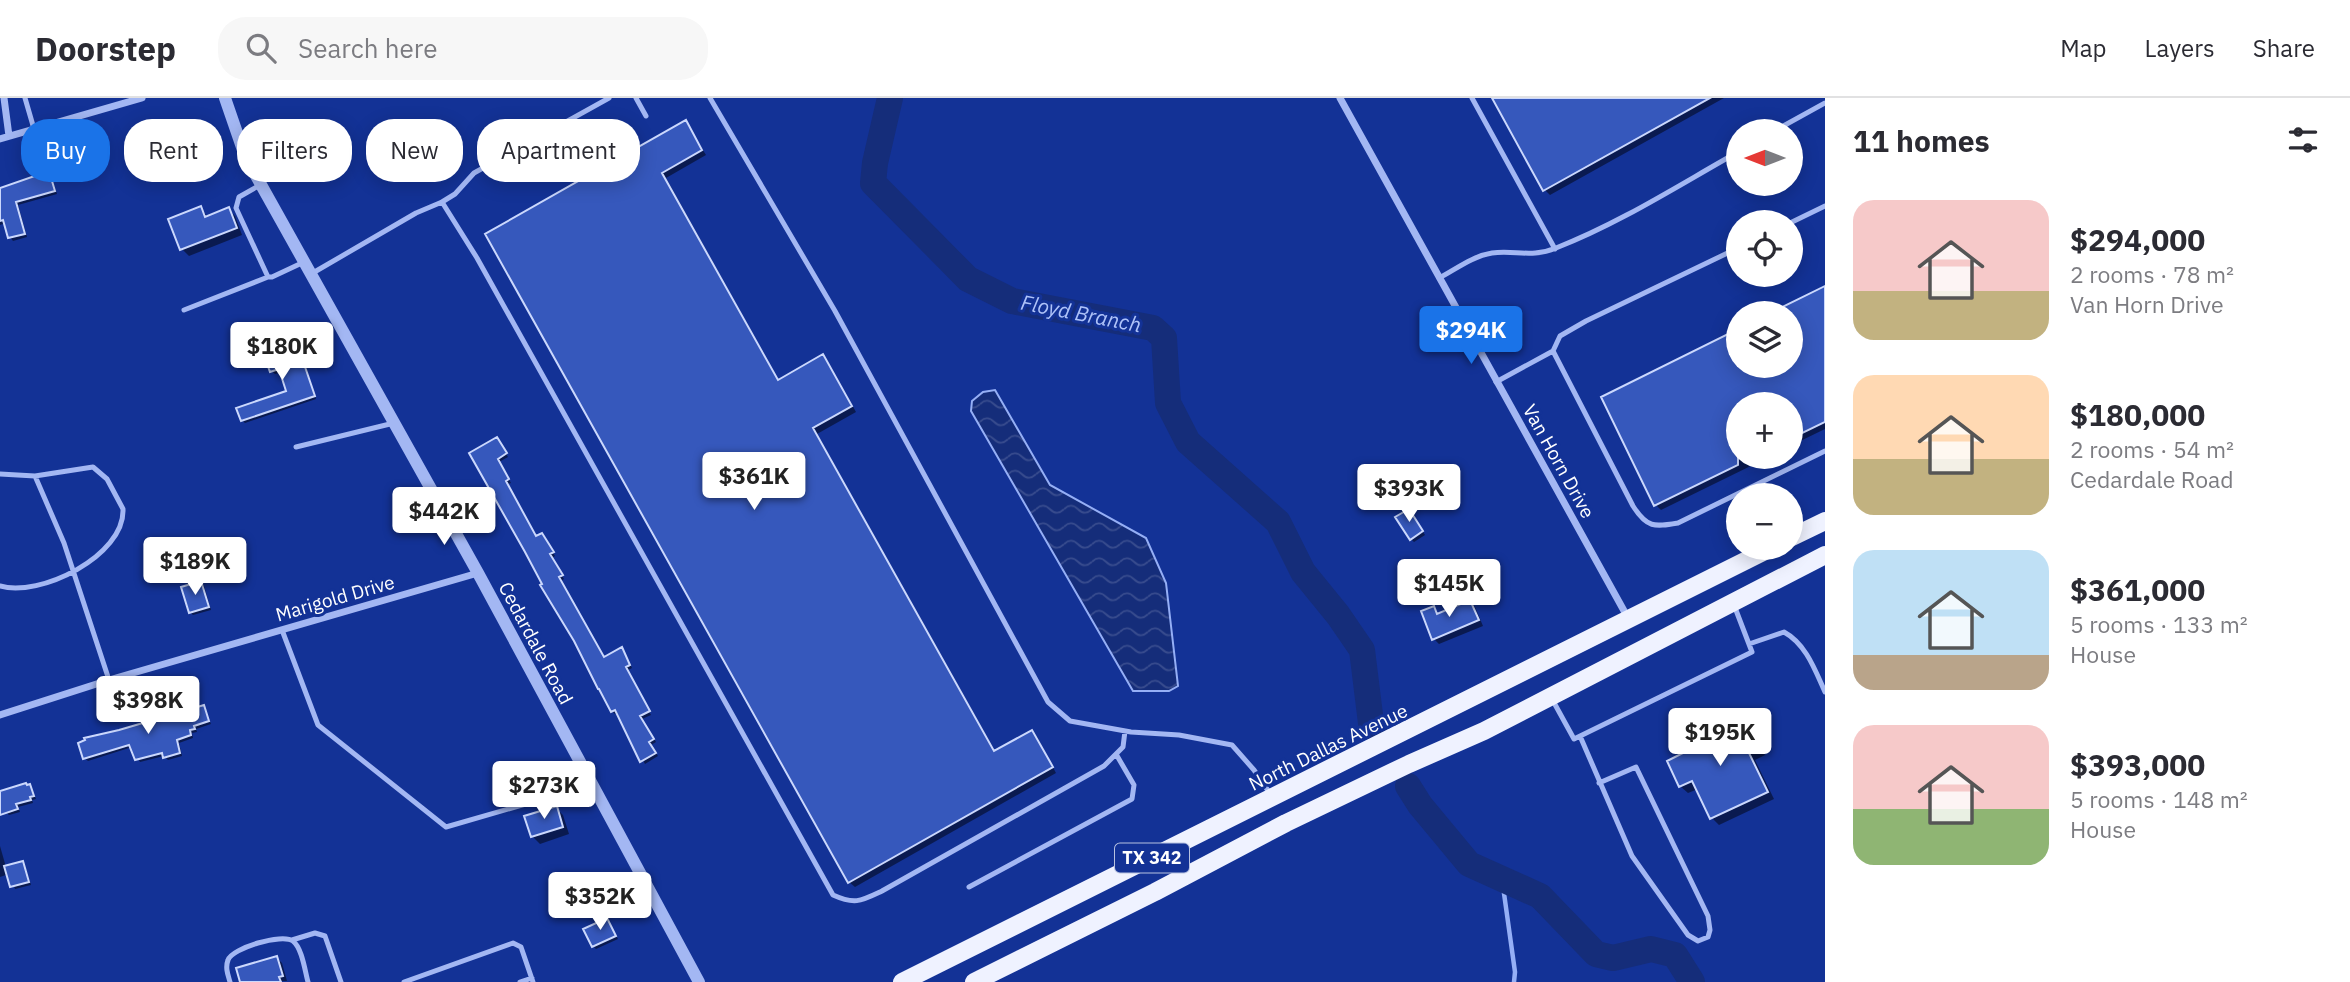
<!DOCTYPE html>
<meta charset="utf-8">
<style>
:root{--surface:#fff;--page:#f7f7f7;--text:#2b2b33;--muted:#7c7c81;--line:#e1e1e2;--accent:#1a73e8}
body{margin:0;font-family:"IBM Plex Sans",sans-serif;background:var(--page);color:var(--text);height:100vh;display:flex;flex-direction:column;font-size:26px;white-space:nowrap}
*{box-sizing:border-box;margin:0}
p{font-size:23px;color:var(--muted)}
.icon{flex:none;width:38px;height:38px;fill:none;stroke:currentColor;stroke-width:2;stroke-linecap:round;stroke-linejoin:round}
.map{position:relative;flex:1;overflow:hidden}
.panel{display:flex;flex-direction:column;background:var(--surface);width:525px}
.panel>*{flex:none}
.top-card{position:absolute;left:21px;top:21px;width:665px;height:63px;display:flex;gap:14px}
.needle{width:46px;rotate:270deg}
.tools{position:absolute;left:1726px;top:21px;display:grid;gap:14px}
.tools a{display:grid;place-items:center;width:77px;height:77px;border-radius:50%;background:var(--surface);box-shadow:0 4px 18px #0003;font-size:35px}
.price{position:absolute;translate:-50% -60px;padding:0 16px;border-radius:7px;background:#fff;color:#222;font-size:23px;line-height:46px;filter:drop-shadow(0 2px 4px #0008)}
.price::after{content:'';position:absolute;left:50%;top:42px;width:21px;height:16px;margin-left:-10px;background:inherit;clip-path:polygon(0 0,100% 0,50% 100%)}
.price.current{background:var(--accent);color:#fff}
ul{padding:0;list-style:none}
li{display:flex;align-items:center;gap:21px;height:175px;padding:0 28px}
li span{display:grid;place-items:center;flex:none;width:196px;height:140px;border-radius:21px;color:#555}
li>.icon{margin-inline-start:auto}
span .icon{width:84px;height:84px;fill:#fffc;stroke-width:1}
li b{font-size:30px}
h2{display:flex;justify-content:space-between;align-items:center;height:84px;padding:0 28px;font-size:30px}
.tag{padding:0 24px;border-radius:28px;background:var(--surface);box-shadow:0 4px 18px #0003;font-size:24px;line-height:63px}
.tag.current{background:var(--accent);color:#fff}
header{display:flex;align-items:center;gap:42px;box-sizing:border-box;height:98px;padding:0 35px;background:var(--surface);border-bottom:2px solid var(--line)}
header strong{font-size:33px}
nav{display:flex;gap:38px;margin-inline-start:auto;font-size:24px}
.search{width:490px;height:63px;background:var(--page);display:flex;align-items:center;gap:18px;box-sizing:border-box;padding:0 24px;border-radius:28px;color:var(--muted);font-size:26px}
main{display:flex;flex:1;min-height:0}
.map>svg:first-child{display:block}
.water{fill:url(#water-waves);stroke:#95aff6;stroke-width:2}
.shadow{fill:#0007}
.lines{fill:none;stroke-linecap:round;stroke-linejoin:round}
.stream{stroke:#95aff6;stroke-width:4.5}
.river{stroke:#152d7a;stroke-width:26}
.building{fill:#3658bc;stroke:#cbd8fd;stroke-width:2}
.service{stroke:#a3b7f3;stroke-width:5}
.minor{stroke:#a3b7f3;stroke-width:7}
.tertiary{stroke:#a3b7f3;stroke-width:12}
.primary{stroke:#eff2ff;stroke-width:18}
.labels{text-anchor:middle;stroke-width:6;stroke-linejoin:round;paint-order:stroke}
.shield{fill:#133296;stroke:#b8c2e0;stroke-width:2}
.shield-label{font-size:18px;font-weight:bold;fill:#fff}
.street-label{font-size:19px;fill:#fff;stroke:#133296}
.water-label{font-size:21px;font-style:italic;fill:#afc3f9;stroke:#133296}
</style>
<header>
<strong>Doorstep</strong>
<div class="search"><svg class="icon" aria-label="search" viewBox="0 0 24 24"><circle cx="10" cy="10" r="6"/><path d="M15 15l6 6"/></svg>Search here</div>
<nav><a>Map</a><a>Layers</a><a>Share</a></nav>
</header>
<main>
<div class="map">
<svg width="1825" height="884" viewBox="0 0 1825 884">
<defs>
<pattern id="water-waves" width="16" height="10" patternUnits="userSpaceOnUse" patternTransform="scale(1.75)"><rect width="16" height="10" fill="#152d7a"/><path d="M0 5q4-4 8 0t8 0" fill="none" stroke="#384c8e"/></pattern>
</defs>
<rect width="100%" height="100%" fill="#133296"/>
<path class="water" d="M995,292L1050,387L1146,440L1166,485L1178,588L1169,593H1133L971,313L972,303L983,294Z"/>
<path class="shadow" d="M1494,0H1724L1550,97L1545,92Z
M686,25L706,57L666,80L779,283L823,259L828,264L856,314L817,336L996,655L1032,634L1037,639L1056,675L855,789L849,784L487,137Z
M171,44L175,47L182,71L168,75L165,72Z
M48,75L51,78L57,96L18,107L27,139L13,143L10,139L6,125L0,127V92Z
M200,110L208,119L228,111L235,118L242,137L189,158L182,151Z
M1825,190V331L1790,348V306H1738V359H1769L1661,412L1656,407L1738,268H1790V215H1774Z
M291,244L299,263L305,265L316,301L245,325L242,322L288,294L282,274L275,276L272,273Z
M500,344L508,359L499,364L511,385L508,386L537,440H545L555,458L552,460L564,481L561,483L605,560L622,551L632,570L628,572L651,617L642,621L656,644L651,647L658,658L645,666L618,615L615,616L612,613L576,543L471,356Z
M1412,416L1425,437L1414,444L1411,441Z
M201,485L204,488L211,512L193,517L190,514Z
M1470,504L1475,509L1483,528L1439,546L1434,541L1433,510L1440,517Z
M203,609L211,626L196,631L197,634L192,635L193,640L179,645L182,658L168,662L164,658L140,664L132,649L88,663L85,660Z
M1707,626L1717,640L1746,626L1753,633L1765,657L1755,662L1774,701L1719,727L1712,720L1698,691L1688,695L1680,688L1690,654Z
M30,688L36,701L32,702L33,705L18,709L20,714L9,717L6,714Z
M556,710L563,717L569,736L540,746L532,738Z
M0,748L6,769L22,765L25,768L31,787L15,791L9,776L0,779Z
M607,823L618,841L596,851L593,848Z
M277,860L282,865L287,883L242,884Z"/>
<g class="lines">
<path class="stream" d="M1502,781L1515,874L1514,884"/>
<path class="river" d="M890,0L875,65L873,85L968,181L1012,203L1153,230L1164,240L1168,305L1188,344L1278,424L1303,474L1338,517L1362,552L1371,625L1374,630
M1408,688L1420,707L1469,766L1540,798L1596,856L1613,860L1651,851L1675,857L1692,884"/>
</g>
<path class="building" d="M1492,0H1710L1543,93Z
M686,22L702,52L662,75L778,282L823,256L852,308L813,330L994,653L1032,632L1053,669L848,785L485,136Z
M172,42L180,68L163,73L156,46Z
M49,73L55,93L16,104L25,136L8,140L3,122L0,123V90Z
M201,108L205,119L229,109L237,130L180,152L168,121Z
M1825,188V324L1790,341V306H1738V367L1654,408L1601,299L1738,231V268H1790V215H1770Z
M291,242L298,261L302,260L315,298L241,323L236,310L286,293L279,271L270,274L264,257L274,253L272,248Z
M497,339L507,355L498,361L509,381L506,383L536,438L542,435L554,454L550,456L563,477L559,479L604,559L622,549L630,567L626,569L650,613L640,618L654,641L649,644L656,655L640,664L615,612L611,614L599,591H598L574,543L540,487L542,486L525,454L469,355Z
M1409,411L1423,433L1410,442L1395,419Z
M201,483L209,509L189,515L181,489Z
M1470,502L1479,522L1432,542L1421,513L1434,508L1437,516Z
M204,607L209,623L194,628L195,631L190,632L191,637L177,642L180,655L163,660L162,655L135,662L129,647L83,661L78,645L85,642L84,640L119,632Z
M1708,624L1715,639L1747,624L1759,650L1749,655L1768,694L1710,721L1692,683L1679,689L1667,663L1687,653L1682,642L1693,631Z
M26,685L27,687L30,686L34,698L30,699L31,702L16,706L18,711L0,717V693Z
M557,708L563,729L531,739L524,718Z
M23,763L29,784L10,789L4,768Z
M607,820L616,838L592,849L583,831Z
M277,858L283,878L279,879L281,884H240L236,870Z"/>
<g class="lines">
<path class="service" d="M25,0L34,31
M609,0L474,75L455,96L442,104L477,160L833,797C855,807 861,803 882,793L1104,668L1123,649L1125,633
M636,0L646,18
M710,0L835,213L1048,604L1070,623L1131,634L1179,637L1232,647L1254,672L1271,697
M1472,0L1555,151
M1774,33L1825,5
M260,87L239,99L236,110L268,179H272L304,164
M1790,125L1825,108
M311,176L416,115L442,104
M1439,180C1456,171 1473,158 1492,155C1515,152 1532,160 1556,150C1620,125 1679,87 1738,54
M184,212L268,179
M1553,253L1633,408C1647,430 1654,429 1678,425L1825,353
M1496,284L1553,253L1560,238L1586,223L1738,150
M296,349L394,325
M0,376L35,378L93,369L107,381L123,411C125,458 39,500 0,488
M35,378L64,445L109,582
M282,532L318,627L446,729L567,694L587,682
M1749,546L1784,534C1806,546 1815,572 1825,594
M1552,601L1574,641L1752,554L1734,507
M1580,638L1632,758L1688,837L1698,843L1708,839L1710,832L1708,818L1636,669L1599,685
M969,789L1132,701L1134,687L1116,656
M292,842L315,835L325,838L341,884
M230,884C228,877 225,870 228,862C232,850 282,835 293,843C302,850 305,873 308,884
M404,884L513,845L521,849L533,884
M520,884L532,880"/>
<path class="minor" d="M4,0L9,38
M1340,0L1628,520
M0,41L142,0
M0,617L109,582L478,475"/>
<path class="tertiary" d="M225,0L245,58L478,475L699,884"/>
<path class="primary" d="M1790,440L1825,423
M902,884L1771,450
M974,884L1155,794L1286,725L1409,666L1484,633L1825,457"/>
</g>
<g class="labels">
<rect class="shield" x="1115" y="745.5" width="74" height="29" rx="5"/>
<g class="shield-label">
<text x="1152" y="766">TX 342</text>
</g>
<g class="street-label">
<text transform="translate(1559 363) rotate(61)" y="7">Van Horn Drive</text>
<text transform="translate(335 500) rotate(-16)" y="7">Marigold Drive</text>
<text transform="translate(536 545) rotate(62)" y="7">Cedardale Road</text>
<text transform="translate(1328 649) rotate(-26)" y="7">North Dallas Avenue</text>
</g>
<g class="water-label">
<text transform="translate(1081 216) rotate(11)" y="7">Floyd Branch</text>
</g>
</g>
</svg>
<div class="tools">
<a><svg class="needle" viewBox="-14 -14 28 28"><path d="M0-13l5 13h-10z" fill="#e53935"/><path d="M0 13l5-13h-10z" fill="#7c7c81"/></svg></a>
<a><svg class="icon" aria-label="locate" viewBox="0 0 24 24"><circle cx="12" cy="12" r="6"/><path d="M12 2v4M12 18v4M2 12h4M18 12h4"/></svg></a>
<a><svg class="icon" aria-label="layers" viewBox="0 0 24 24"><path d="M12 4l9 5-9 5-9-5zM3 14l9 5 9-5"/></svg></a>
<a>+</a>
<a>−</a>
</div>
<b class="price current" style="left:1471px;top:268px">$294K</b>
<b class="price" style="left:282px;top:284px">$180K</b>
<b class="price" style="left:754px;top:414px">$361K</b>
<b class="price" style="left:1409px;top:426px">$393K</b>
<b class="price" style="left:444px;top:449px">$442K</b>
<b class="price" style="left:195px;top:499px">$189K</b>
<b class="price" style="left:1449px;top:521px">$145K</b>
<b class="price" style="left:148px;top:638px">$398K</b>
<b class="price" style="left:1720px;top:670px">$195K</b>
<b class="price" style="left:544px;top:723px">$273K</b>
<b class="price" style="left:600px;top:834px">$352K</b>
<div class="top-card">
<a class="tag current">Buy</a>
<a class="tag">Rent</a>
<a class="tag">Filters</a>
<a class="tag">New</a>
<a class="tag">Apartment</a>
</div>
</div>
<section class="panel">
<h2>11 homes<svg class="icon" aria-label="filters" viewBox="0 0 24 24"><path d="M4 7h16M4 17h16"/><circle cx="9" cy="7" r="2"/><circle cx="15" cy="17" r="2"/></svg></h2>
<ul>
<li><span style="background:linear-gradient(#f6c9c9 65%,#c2b280 0)"><svg class="icon" aria-label="home" viewBox="0 0 24 24"><path d="M3 11l9-7 9 7M6 9v11h12V9"/></svg></span><div><b>$294,000</b><p>2 rooms · 78 m²</p><p>Van Horn Drive</p></div></li>
<li><span style="background:linear-gradient(#ffd9b3 60%,#c2b280 0)"><svg class="icon" aria-label="home" viewBox="0 0 24 24"><path d="M3 11l9-7 9 7M6 9v11h12V9"/></svg></span><div><b>$180,000</b><p>2 rooms · 54 m²</p><p>Cedardale Road</p></div></li>
<li><span style="background:linear-gradient(#bfe0f5 75%,#b9a48a 0)"><svg class="icon" aria-label="home" viewBox="0 0 24 24"><path d="M3 11l9-7 9 7M6 9v11h12V9"/></svg></span><div><b>$361,000</b><p>5 rooms · 133 m²</p><p>House</p></div></li>
<li><span style="background:linear-gradient(#f6c9c9 60%,#8fb573 0)"><svg class="icon" aria-label="home" viewBox="0 0 24 24"><path d="M3 11l9-7 9 7M6 9v11h12V9"/></svg></span><div><b>$393,000</b><p>5 rooms · 148 m²</p><p>House</p></div></li>
</ul>
</section>
</main>
